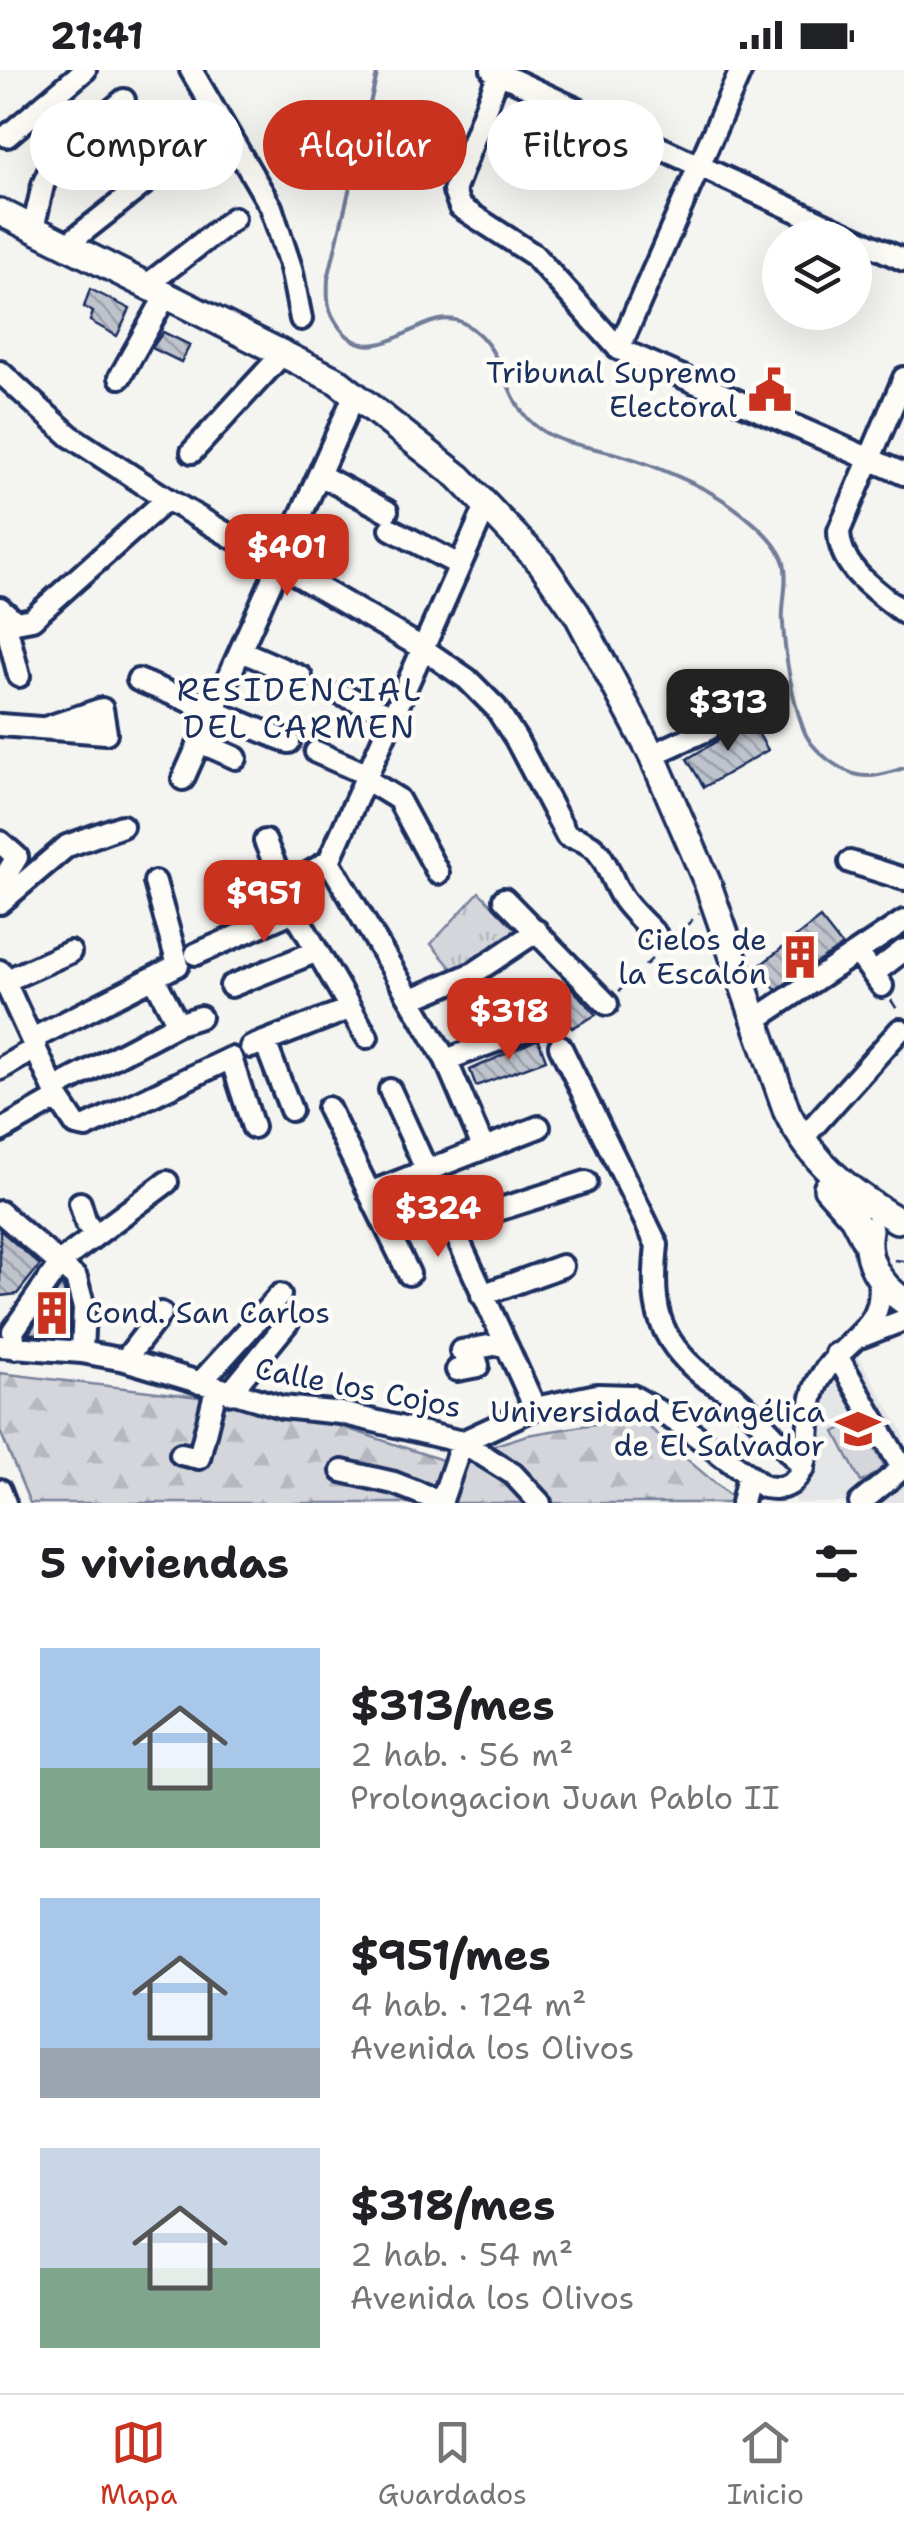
<!DOCTYPE html>
<html lang="es">
<meta charset="utf-8">
<style>
:root{--surface:#fff;--page:#f2f2f2;--text:#202124;--muted:#757577;--line:#e0e0e0;--accent:#c8321e}
body{margin:0;font-family:"Shantell Sans",sans-serif;background:var(--page);color:var(--text);height:100vh;display:flex;flex-direction:column;font-size:38px;white-space:nowrap}
*{box-sizing:border-box;margin:0}
p{font-size:32px;color:var(--muted)}
.icon{flex:none;width:55px;height:55px;fill:none;stroke:currentColor;stroke-width:2;stroke-linecap:round;stroke-linejoin:round}
.map{position:relative;height:1433px;overflow:hidden}
.sheet{display:flex;flex-direction:column;background:var(--surface);flex:1}
.sheet>*{flex:none}
.top-card{position:absolute;left:30px;top:30px;width:845px;height:90px;display:flex;gap:20px}
.fabs{position:absolute;left:762px;top:150px;display:grid;gap:20px}
.fabs a{display:grid;place-items:center;width:110px;height:110px;border-radius:50%;background:var(--surface);box-shadow:0 10px 40px #0002;font-size:50px}
.price{position:absolute;translate:-50% -85px;padding:0 22px;border-radius:20px;background:var(--accent);color:#fff;font-size:32px;line-height:65px;filter:drop-shadow(0 2px 5px #0008)}
.price::after{content:'';position:absolute;left:50%;top:60px;width:30px;height:22px;margin-left:-15px;background:inherit;clip-path:polygon(0 0,100% 0,50% 100%)}
.price.active{background:#222;color:#fff}
ul{padding:0;list-style:none}
li{display:flex;align-items:center;gap:30px;height:250px;padding:0 40px}
li span{display:grid;place-items:center;flex:none;width:280px;height:200px;border-radius:0px;color:#555}
li>.icon{margin-inline-start:auto}
span .icon{width:120px;height:120px;fill:#fffc;stroke-width:1}
li b{font-size:42px}
h2{display:flex;justify-content:space-between;align-items:center;height:120px;padding:0 40px;font-size:42px}
.tag{padding:0 35px;border-radius:45px;background:var(--surface);box-shadow:0 10px 40px #0002;font-size:35px;line-height:90px}
.tag.active{background:var(--accent);color:#fff}
.status{display:flex;justify-content:space-between;align-items:center;height:70px;padding:0 50px;background:var(--surface);direction:ltr}
.status svg{height:28px;fill:currentColor}
.tab-bar{display:flex;justify-content:space-around;align-items:center;height:140px;border-top:2px solid var(--line);background:var(--surface);font-size:28px;color:var(--muted)}
.tab-bar a{display:grid;justify-items:center;gap:5px}
.tab-bar .active{color:var(--accent)}
.map>svg:first-child{display:block}
.built{fill:#e4e5e6}
.grass{fill:url(#grass-tufts);stroke:#78829c;stroke-width:2.5}
.forest{fill:url(#forest-firs);stroke:#78829c;stroke-width:2.5}
.pitch{fill:#d4d6db;stroke:#78829c;stroke-width:2.5}
.lines{fill:none;stroke-linecap:round;stroke-linejoin:round}
.stream{stroke:#717c98;stroke-width:4}
.building{fill:url(#building-back-hatch);stroke:#1b2f5e;stroke-width:2.5}
.minor-casing{stroke:#1b2f5e;stroke-width:28}
.major-casing{stroke:#1b2f5e;stroke-width:32}
.path{stroke:#1b2f5e;stroke-width:2.5;stroke-dasharray:10 8;stroke-linecap:butt}
.minor{stroke:#fdfcf7;stroke-width:20}
.major{stroke:#fdfcf7;stroke-width:25}
.labels{text-anchor:middle;stroke-width:9;stroke-linejoin:round;paint-order:stroke}
.poi-label{font-size:30px;fill:#1b2f5e;stroke:#fdfcf7;text-anchor:end}
.street-label{font-size:30px;fill:#1b2f5e;stroke:#fdfcf7}
.neighbourhood-label{font-size:32px;letter-spacing:2.5px;fill:#1b2f5e;stroke:#fdfcf7}
</style>
<div class="status"><b>21:41</b><svg viewBox="0 0 49 12"><path d="M0 12V9h3v3zM5 12V6h3v6zM10 12V3h3v9zM15 12V0h3v12zM26 1h20v11H26zM47 4h2v5h-2z"/></svg></div>
<div class="map">
<svg width="904" height="1433" viewBox="0 0 904 1433">
<defs>
<pattern id="grass-tufts" width="24" height="20" patternUnits="userSpaceOnUse" patternTransform="scale(2.5)"><rect width="24" height="20" fill="#d4d6db"/><path d="M3 7l-1-3M5 7V3M7 7l1-3M15 17l-1-3M17 17v-4M19 17l1-3" fill="none" stroke="#b5b8be"/></pattern>
<pattern id="forest-firs" width="22" height="20" patternUnits="userSpaceOnUse" patternTransform="scale(2.5)"><rect width="22" height="20" fill="#d4d6db"/><path d="M5 1l3.5 6h-7zM16 11l3.5 6h-7z" fill="#b5b8be"/></pattern>
<pattern id="building-back-hatch" width="6" height="6" patternUnits="userSpaceOnUse" patternTransform="scale(2.5)"><rect width="6" height="6" fill="#bfc3cc"/><path d="M-1 5l2 2M0 0l6 6M5-1l2 2" fill="none" stroke="#9a9fa9"/></pattern>
</defs>
<rect width="100%" height="100%" fill="#f4f4f1"/>
<filter id="ink" filterUnits="userSpaceOnUse"><feTurbulence type="fractalNoise" baseFrequency=".01" numOctaves="2"/><feDisplacementMap in="SourceGraphic" scale="20" xChannelSelector="R" yChannelSelector="G"/><feConvolveMatrix kernelMatrix="1 2 1 2 8 2 1 2 1" color-interpolation-filters="sRGB"/></filter>
<g filter="url(#ink)">
<path class="built" d="M855,1280L904,1364V1433H796L791,1423L809,1411L817,1394L820,1323L834,1296Z"/>
<path class="grass" d="M479,822L517,861L459,907L431,874Z"/>
<path class="forest" d="M0,1303L282,1337L445,1391L527,1365L637,1347L734,1429V1433H30L0,1361Z"/>
<path class="pitch" d="M859,1350L886,1399L861,1412L835,1362Z"/>
<g class="lines">
<path class="stream" d="M378,0L328,209C327,230 327,241 340,258C378,307 425,230 465,254C506,277 502,326 532,353C554,373 582,375 609,382C636,388 684,408 708,421C732,434 777,467 784,493C789,511 781,535 783,554C785,586 792,628 803,658C810,680 844,706 867,706C879,707 893,701 904,698"/>
</g>
<path class="building" d="M90,219L130,239L117,266L90,251L93,242L84,237Z
M163,262L190,275L181,292L152,278Z
M751,651L768,680L704,717L687,689Z
M820,848L842,876L776,920L758,897Z
M568,914L596,945L572,958L557,934L550,938L543,929Z
M538,969L546,990L476,1016L470,1000Z
M0,1160L40,1195L17,1224L0,1226Z
M62,1214L70,1240L69,1263L28,1264Z"/>
<g class="lines">
<g class="minor-casing">
<path id="minor" d="M191,0L271,137L291,198L301,249
M492,0L855,168
M500,0L454,121L460,137L534,185L619,279L904,404
M7,66L85,0
M33,159L43,115L54,89L124,30
M855,168L904,190
M65,176L193,75
M147,215L234,148
M619,279L741,0
M0,302L70,366L167,429L422,578L467,609L496,638L516,669L567,766C608,774 604,800 623,829C632,842 646,854 656,865
M120,307L160,236
M904,308L839,461C839,499 877,521 904,543
M192,382L275,292
M320,405L387,441
M391,459L459,495
M0,538L16,552L32,549L167,429
M3,543L19,606
M241,581L301,607
M138,610L289,672
M342,625L392,645
M0,655L106,663L102,639L45,658
M200,672L236,688
M316,682L366,704
M652,685L709,659
M364,708L398,729L438,803
M183,709L355,324
M265,771L294,841L367,967
M0,772L17,787L0,815
M329,791L487,434
M329,791L446,990L483,1077
M850,792L904,809
M284,818L329,791
M504,829L607,934
M0,833L67,776L122,756
M858,883L882,916
M196,884L294,841
M0,901L58,1028L0,1061
M873,904L904,880
M154,908L178,954
M5,911L70,882
M231,916L315,882
M412,929L474,903L537,861
M755,950L904,851
M32,969L178,895L155,812
M265,972L291,1040
M560,976L657,1175C651,1232 655,1267 702,1305C712,1313 725,1318 734,1326C759,1348 781,1374 804,1398
M251,977L349,939
M446,990L530,958
M0,999L36,978
M54,1019L178,954L200,947
M390,1020L535,1338
M58,1028L76,1055L86,1057L231,988L253,1057
M328,1038L409,1204
M802,1069L900,960
M369,1123L539,1057
M80,1133L86,1153L96,1165
M0,1142L76,1208L84,1238L82,1282
M450,1155L586,1112
M60,1192L167,1112
M482,1225L562,1196
M860,1267L904,1250
M0,1276L82,1282L125,1290L282,1337L341,1343L462,1372L535,1338L597,1325L632,1326L679,1353L764,1417C778,1419 789,1419 798,1406C817,1381 800,1341 820,1308C844,1267 889,1261 878,1205
M15,1278L13,1261L54,1202
M461,1281L505,1273
M836,1284L902,1398
M125,1290L161,1243
M457,1300L478,1296L473,1279
M200,1313L280,1225
M230,1323L288,1252
M181,1384L199,1388L216,1319
M342,1401L394,1413L442,1432
M0,1420L5,1433
M441,1433L462,1372L513,1404L540,1433
M742,1433L748,1406
M860,1433L904,1397"/>
</g>
<g class="major-casing">
<path id="major" d="M0,142L337,311L459,407L541,493L577,544L652,685L707,812L787,1042C812,1093 850,1122 897,1150
M827,1118L853,1147L867,1174
M869,1160C863,1190 880,1215 904,1231"/>
</g>
<path class="path" d="M673,869L699,843
M619,921L660,881
M891,930L900,944
M894,1190L904,1191"/>
<use href="#minor" class="minor"/>
<use href="#major" class="major"/>
</g>
</g>
<defs>
<g id="civic-bare" transform="scale(3.45)"><path d="M-.6-6.5H3V-4.5H.6V-3L4-1V1h2V6H-6V1h2V-1L-.6-3ZM-1.2 2.5V6h2.4V2.5Z" fill="#c8321e" stroke="#fdfcf7" stroke-width="2.5" paint-order="stroke"/></g>
<g id="building-bare" transform="scale(3.45)"><path d="M-4-6H4V6H1V3H-1V6H-4ZM-2.5-4.3h1.7v1.8h-1.7ZM.8-4.3h1.7v1.8H.8ZM-2.5-1h1.7V.8h-1.7ZM.8-1h1.7V.8H.8Z" fill="#c8321e" stroke="#fdfcf7" stroke-width="2.5" paint-order="stroke"/></g>
<g id="university-bare" transform="scale(3.45)"><path d="M0-5L7-2L0 1L-7-2ZM-4 1L0 2.5L4 1V4Q0 6-4 4Z" fill="#c8321e" stroke="#fdfcf7" stroke-width="2.5" paint-order="stroke"/></g>
</defs>
<g fill-rule="evenodd">
<use href="#civic-bare" x="770" y="320"/>
<use href="#building-bare" x="800" y="887"/>
<use href="#building-bare" x="52" y="1243"/>
<use href="#university-bare" x="858" y="1359"/>
</g>
<g class="labels">
<g class="poi-label">
<text x="737" y="313">Tribunal Supremo<tspan x="737" dy="34">Electoral</tspan></text>
<text x="767" y="880">Cielos de<tspan x="767" dy="34">la Escalón</tspan></text>
<text x="85" y="1253" text-anchor="start">Cond. San Carlos</text>
<text x="825" y="1352">Universidad Evangélica<tspan x="825" dy="34">de El Salvador</tspan></text>
</g>
<g class="street-label">
<text transform="translate(358 1318) rotate(11)" y="10">Calle los Cojos</text>
</g>
<g class="neighbourhood-label">
<text x="300" y="631">RESIDENCIAL<tspan x="300" dy="37">DEL CARMEN</tspan></text>
</g>
</g>
</svg>
<div class="fabs">
<a><svg class="icon" aria-label="layers" viewBox="0 0 24 24"><path d="M12 4l9 5-9 5-9-5zM3 14l9 5 9-5"/></svg></a>
</div>
<b class="price" style="left:287px;top:529px">$401</b>
<b class="price active" style="left:728px;top:684px">$313</b>
<b class="price" style="left:264px;top:875px">$951</b>
<b class="price" style="left:509px;top:993px">$318</b>
<b class="price" style="left:438px;top:1190px">$324</b>
<div class="top-card">
<a class="tag">Comprar</a>
<a class="tag active">Alquilar</a>
<a class="tag">Filtros</a>
</div>
</div>
<section class="sheet">
<h2>5 viviendas<svg class="icon" aria-label="filters" viewBox="0 0 24 24"><path d="M4 7h16M4 17h16"/><circle cx="9" cy="7" r="2"/><circle cx="15" cy="17" r="2"/></svg></h2>
<ul>
<li><span style="background:linear-gradient(#a9c7e8 60%,#7fa58c 0)"><svg class="icon" aria-label="home" viewBox="0 0 24 24"><path d="M3 11l9-7 9 7M6 9v11h12V9"/></svg></span><div><b>$313/mes</b><p>2 hab. · 56 m²</p><p>Prolongacion Juan Pablo II</p></div></li>
<li><span style="background:linear-gradient(#a9c7e8 75%,#9aa5b1 0)"><svg class="icon" aria-label="home" viewBox="0 0 24 24"><path d="M3 11l9-7 9 7M6 9v11h12V9"/></svg></span><div><b>$951/mes</b><p>4 hab. · 124 m²</p><p>Avenida los Olivos</p></div></li>
<li><span style="background:linear-gradient(#c9d6e8 60%,#7fa58c 0)"><svg class="icon" aria-label="home" viewBox="0 0 24 24"><path d="M3 11l9-7 9 7M6 9v11h12V9"/></svg></span><div><b>$318/mes</b><p>2 hab. · 54 m²</p><p>Avenida los Olivos</p></div></li>
</ul>
</section>
<nav class="tab-bar">
<a class="active"><svg class="icon" aria-label="map" viewBox="0 0 24 24"><path d="M3 6l6-2 6 2 6-2v14l-6 2-6-2-6 2zM9 4v14M15 6v14"/></svg>Mapa</a>
<a><svg class="icon" aria-label="saved" viewBox="0 0 24 24"><path d="M7 4h10v16l-5-4-5 4z"/></svg>Guardados</a>
<a><svg class="icon" aria-label="home" viewBox="0 0 24 24"><path d="M3 11l9-7 9 7M6 9v11h12V9"/></svg>Inicio</a>
</nav>
